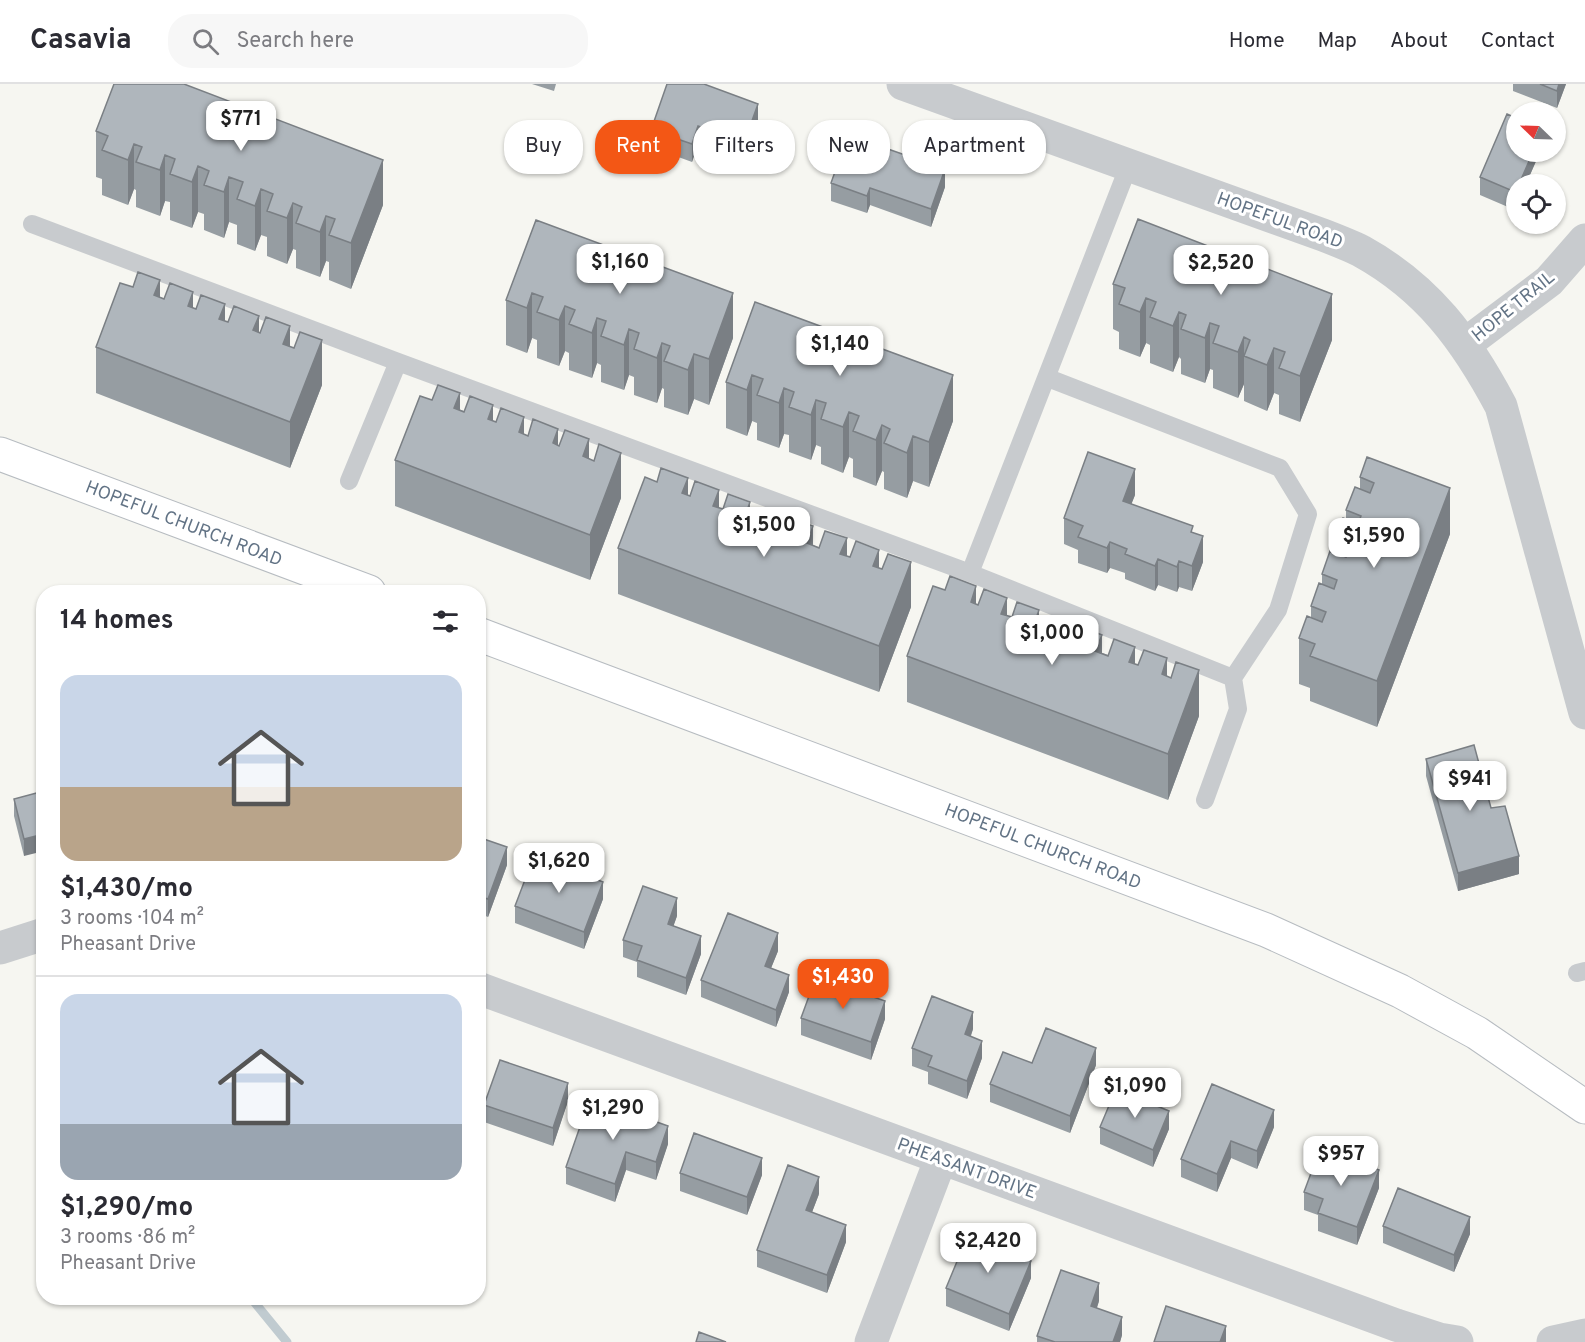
<!DOCTYPE html>
<meta charset="utf-8">
<style>
:root{--surface:#fff;--page:#f7f7f7;--text:#2b2b33;--muted:#7c7c81;--line:#e1e1e2;--accent:#f35715}
body{margin:0;font-family:Overpass,sans-serif;background:var(--page);color:var(--text);height:100vh;display:flex;flex-direction:column;font-size:22px;white-space:nowrap}
*{box-sizing:border-box;margin:0}
p{font-size:20px;color:var(--muted)}
.icon{flex:none;width:33px;height:33px;fill:none;stroke:currentColor;stroke-width:2;stroke-linecap:round;stroke-linejoin:round}
.map{position:relative;flex:1;overflow:hidden}
.side{position:absolute;left:36px;top:501px;width:450px;height:720px;display:flex;flex-direction:column;background:var(--surface);border-radius:24px;box-shadow:0 2px 4px #0004}
.side>*{flex:none}
.top-card{position:absolute;left:504px;top:36px;width:570px;height:54px;display:flex;gap:12px}
.needle{width:39px;rotate:293deg}
.buttons{position:absolute;left:1506px;top:18px;display:grid;gap:12px}
.buttons a{display:grid;place-items:center;width:60px;height:60px;border-radius:50%;background:var(--surface);box-shadow:0 2px 4px #0004;font-size:30px}
.price{position:absolute;translate:-50% -51px;padding:0 14px;border-radius:12px;background:#fff;color:#222;font-size:20px;line-height:39px;filter:drop-shadow(0 2px 3px #0008)}
.price::after{content:'';position:absolute;left:50%;top:36px;width:18px;height:14px;margin-left:-9px;background:inherit;clip-path:polygon(0 0,100% 0,50% 100%)}
.price.on{background:var(--accent);color:#fff}
ul{padding:0;list-style:none}
li{display:grid;align-content:center;gap:12px;height:318px;padding:0 24px}
li+li{border-top:2px solid var(--line)}
li span{display:grid;place-items:center;height:186px;border-radius:18px;color:#555}
li>.icon{margin-inline-start:auto}
span .icon{width:108px;height:108px;fill:#fffc;stroke-width:1}
li b{font-size:26px}
h2{display:flex;justify-content:space-between;align-items:center;height:72px;padding:0 24px;font-size:26px}
.tag{padding:0 21px;border-radius:24px;background:var(--surface);box-shadow:0 2px 4px #0004;font-size:21px;line-height:54px}
.tag.on{background:var(--accent);color:#fff}
header{display:flex;align-items:center;gap:36px;box-sizing:border-box;height:84px;padding:0 30px;background:var(--surface);border-bottom:2px solid var(--line)}
header strong{font-size:28px}
nav{display:flex;gap:33px;margin-inline-start:auto;font-size:21px}
.search{width:420px;height:54px;background:var(--page);display:flex;align-items:center;gap:15px;box-sizing:border-box;padding:0 21px;border-radius:24px;color:var(--muted);font-size:22px}
.map>svg:first-child{display:block}
.lines{fill:none;stroke-linecap:round;stroke-linejoin:round}
.stream{stroke:#c0cbd0;stroke-width:9}
.secondary-casing{stroke:#b7bcc1;stroke-width:35}
.lane{stroke:#c8cbce;stroke-width:18}
.street{stroke:#c8cbce;stroke-width:33}
.secondary{stroke:#fff;stroke-width:33}
.wall{fill:#969da2}
.shaded-wall{fill:#7a7f84}
.building{fill:#afb6bc;stroke:#7a7f84;stroke-width:1.5}
.labels{text-anchor:middle;stroke-width:6;stroke-linejoin:round;paint-order:stroke}
.street-label{font-size:18px;fill:#627385;stroke:#fff}
</style>
<header>
<strong>Casavia</strong>
<div class="search"><svg class="icon" aria-label="search" viewBox="0 0 24 24"><circle cx="10" cy="10" r="6"/><path d="M15 15l6 6"/></svg>Search here</div>
<nav><a>Home</a><a>Map</a><a>About</a><a>Contact</a></nav>
</header>
<div class="map">
<svg width="1585" height="1258" viewBox="0 0 1585 1258">
<rect width="100%" height="100%" fill="#f6f6f1"/>
<g class="lines">
<path class="stream" d="M251,1214L287,1258"/>
<g class="secondary-casing">
<path id="secondary" d="M0,370L369,508
M478,550L1266,846L1400,907L1477,949L1585,1023"/>
</g>
<path class="lane" d="M32,140L398,278L970,489
M1048,294L1280,384L1308,430L1278,526L1233,594L970,489L1129,81
M349,397L398,278
M1205,716L1238,625L1233,594
M1577,889L1585,887"/>
<path class="street" d="M903,0L1323,151C1336,156 1349,161 1361,167C1428,204 1466,256 1501,322L1585,629
M1464,261L1549,197L1585,156
M0,864L44,850
M478,904L1396,1241L1439,1255L1457,1258
M871,1258L941,1074
M1553,1258L1585,1251"/>
<use href="#secondary" class="secondary"/>
</g>
<path class="wall" d="M532,0H556L554,7Z
M1513,0H1566L1557,24L1513,7Z
M758,37L744,76L698,60L692,78L651,63V46Z
M96,47L383,121L351,205L329,196V178L326,177L320,193L296,184V166L293,165L287,180L267,172V153L261,151L255,167L237,160V141L229,138L224,154L204,146V130L198,128L192,144L170,136V118L165,117L160,132L136,123V106L134,105L128,121L102,111V95L96,93Z
M1540,68L1526,100H1516V123L1515,126L1480,111V93Z
M831,99L945,103L931,143L870,121L867,129L831,117Z
M536,136L733,254L709,321L694,315L688,331L664,323V305L662,304L657,319L634,311V293L629,291L624,306L601,298V281L597,279L592,294L569,286V269L565,267L559,282L537,274V256L532,254L527,269L506,261V216Z
M1113,200L1332,256L1300,338L1279,330V311L1274,309L1267,327L1244,317V300L1238,314L1213,304V286L1210,285L1205,299L1181,290V275L1179,273L1173,288L1150,279V261L1146,259L1140,273L1119,265V248L1113,245Z
M160,213L193,224L225,237L259,249L290,262L322,301L290,384L96,309V263Z
M755,218L953,337L929,403L913,397L907,414L884,405V388L882,387L876,402L853,393V375L849,373L843,389L821,380V363L816,361L811,376L789,368V351L784,350L779,364L757,356V339L752,337L747,352L726,344V298Z
M432,316L493,337L524,350L558,362L589,375L621,414L590,496L395,422V376Z
M1367,373L1450,450L1377,643L1310,617V604L1299,600V554L1311,533V522L1322,500V490L1334,468V458L1346,435V426L1360,404V393Z
M657,398L781,450L879,484L911,523L879,608L618,510V464Z
M1135,411L1131,420L1193,449L1203,478L1192,507L1179,503L1177,508L1158,501L1155,507L1125,495V489L1110,484L1107,489L1078,479V466L1064,460V434Z
M976,520L1070,558L1135,580L1167,592L1199,632L1168,716L907,618V572Z
M1426,675L1519,790L1458,807L1426,692Z
M44,707L24,772L14,732V715Z
M478,753L507,781L488,833L478,829Z
M603,815L584,865L515,839V822Z
M677,832L673,842L701,870L686,911L637,893V878L623,873V856Z
M778,867L771,884L789,908L776,943L701,913V896Z
M801,934L885,935L871,976L801,951Z
M973,945L971,952L982,974L967,1015L928,1000V988L912,982V964Z
M1032,979L1096,981L1070,1049L990,1018V1000Z
M1212,1000L1274,1043L1257,1085L1231,1074L1217,1108L1181,1093V1075Z
M590,1014L668,1060L656,1096L626,1086L615,1118L566,1100V1083Z
M568,1017L553,1062L484,1038V1021Z
M1100,1043L1169,1045L1153,1083L1100,1060Z
M680,1089L762,1091L747,1131L680,1107Z
M1379,1104L1357,1161L1318,1147V1131L1304,1126V1108Z
M819,1110L812,1128L846,1158L827,1209L757,1183V1166Z
M1383,1142L1470,1150L1454,1188L1383,1159Z
M1031,1194L1009,1247L946,1222V1204Z
M1099,1217L1097,1224L1122,1251L1120,1258H1037V1252Z"/>
<path class="shaded-wall" d="M1559,0H1566L1557,24V7Z
M758,20V37L744,76V59Z
M698,42V60L692,78V60Z
M134,60V105L128,121V76Z
M1533,68H1540L1526,100H1519Z
M165,71V117L160,132V86Z
M383,76V121L351,205V159Z
M198,82V128L192,144V98Z
M945,85V103L931,143V125Z
M229,93V138L224,154V108Z
M870,104V121L867,129V112Z
M261,105V151L255,167V122Z
M1516,106V123L1515,126V108Z
M293,119V165L287,180V134Z
M326,132V177L320,193V148Z
M160,196V242L154,211Z
M193,208V253L188,222Z
M532,209V254L527,269V224Z
M733,209V254L709,321V275Z
M1332,210V256L1300,338V292Z
M1146,214V259L1140,273V228Z
M225,220V266L219,235Z
M565,222V267L559,282V236Z
M1179,228V273L1173,288V242Z
M259,232V277L253,246Z
M597,234V279L592,294V249Z
M1210,239V285L1205,299V254Z
M290,242V288L283,260Z
M629,245V291L624,306V261Z
M1244,253V300L1238,314V268Z
M322,256V301L290,384V338Z
M662,259V304L657,319V274Z
M1274,264V309L1267,327V281Z
M694,270V315L688,331V286Z
M752,291V337L747,352V306Z
M953,291V337L929,403V358Z
M784,304V350L779,364V319Z
M460,309V355L454,324Z
M816,316V361L811,376V331Z
M493,321V366L488,335Z
M849,328V373L843,389V343Z
M524,333V379L519,348Z
M882,341V387L876,402V356Z
M558,345V390L553,359Z
M913,352V397L907,414V369Z
M589,355V401L583,372Z
M621,369V414L590,496V451Z
M1135,385V411L1123,442V417Z
M688,394V439L682,409Z
M1450,404V450L1377,643V597Z
M719,406V451L713,422Z
M750,418V463L744,435Z
M781,432V477L775,447Z
M813,442V488L807,459Z
M1203,452V478L1192,507V482Z
M847,454V500L840,470Z
M1110,458V484L1107,489V464Z
M879,466V511L873,482Z
M1158,475V501L1155,507V482Z
M1179,477V503L1177,508V483Z
M911,478V523L879,608V562Z
M976,502V547L971,518Z
M1007,514V560L1001,530Z
M1039,526V572L1033,543Z
M1070,540V586L1064,556Z
M1102,551V596L1095,567Z
M1135,563V608L1129,578Z
M1167,574V620L1162,590Z
M1199,586V632L1168,716V670Z
M44,750V767L24,772V755Z
M507,763V781L488,833V815Z
M1519,772V790L1458,807V789Z
M603,798V815L584,865V848Z
M677,814V832L668,858V840Z
M778,849V867L765,899V882Z
M701,852V870L686,911V894Z
M789,891V908L776,943V926Z
M885,917V935L871,976V958Z
M973,928V945L965,967V950Z
M982,957V974L967,1015V997Z
M1096,964V981L1070,1049V1032Z
M568,999V1017L553,1062V1044Z
M1274,1026V1043L1257,1085V1067Z
M1169,1027V1045L1153,1083V1066Z
M668,1042V1060L656,1096V1078Z
M1231,1057V1074L1217,1108V1090Z
M626,1068V1086L615,1118V1100Z
M762,1074V1091L747,1131V1113Z
M1379,1086V1104L1357,1161V1143Z
M819,1093V1110L806,1144V1126Z
M1470,1133V1150L1454,1188V1171Z
M846,1141V1158L827,1209V1191Z
M1031,1177V1194L1009,1247V1230Z
M1099,1199V1217L1091,1240V1222Z
M1122,1233V1251L1120,1258H1113Z
M1226,1242V1258H1220Z"/>
<path class="building" d="M114,0H184L383,76L351,159L329,151L335,135L326,132L320,148L296,139L302,123L293,119L287,134L267,127L273,110L261,105L255,122L237,115L243,98L229,93L224,108L204,101L209,87L198,82L192,98L170,90L175,75L165,71L160,86L136,78L142,63L134,60L128,76L102,66L108,52L96,47Z
M667,0H704L758,20L744,59L698,42L692,60L651,46Z
M1540,0H1559L1557,7Z
M1507,30L1516,34V68H1533L1519,100H1516L1515,108L1480,93Z
M848,51L945,85L931,125L870,104L867,112L831,99Z
M1138,135L1332,210L1300,292L1279,284L1285,268L1274,264L1267,281L1244,272L1250,256L1244,253L1238,268L1213,259L1219,242L1210,239L1205,254L1181,245L1186,231L1179,228L1173,242L1150,233L1156,218L1146,214L1140,228L1119,220L1125,204L1113,200Z
M536,136L733,209L709,275L694,270L688,286L664,277L670,262L662,259L657,274L634,265L639,249L629,245L624,261L601,252L606,237L597,234L592,249L569,240L575,226L565,222L559,236L537,228L543,213L532,209L527,224L506,216Z
M138,188L160,196L154,211L164,215L170,199L193,208L188,222L196,225L201,211L225,220L219,235L228,238L234,222L259,232L253,246L260,249L266,233L290,242L283,260L294,264L300,248L322,256L290,338L96,263L120,199L133,203Z
M755,218L953,291L929,358L913,352L907,369L884,359L890,345L882,341L876,356L853,347L859,332L849,328L843,343L821,335L826,319L816,316L811,331L789,323L794,308L784,304L779,319L757,311L763,295L752,291L747,306L726,298Z
M438,301L460,309L454,324L464,328L470,312L493,321L488,335L496,338L501,324L524,333L519,348L528,352L533,335L558,345L553,359L559,362L565,346L589,355L583,372L594,377L599,360L621,369L590,451L395,376L420,312L432,316Z
M1088,368L1135,385L1123,417L1193,442L1191,448L1203,452L1192,482L1179,477L1177,483L1158,475L1155,482L1125,470L1127,465L1110,458L1107,464L1078,453L1083,442L1064,434Z
M1367,373L1450,404L1377,597L1310,572L1315,560L1299,554L1307,532L1322,538L1326,528L1311,522L1319,499L1334,505L1337,496L1322,490L1330,467L1346,473L1349,465L1334,458L1343,434L1358,440L1361,432L1346,426L1355,403L1370,409L1374,399L1360,393Z
M661,384L688,394L682,409L690,412L695,397L719,406L713,422L723,425L728,410L750,418L744,435L756,439L761,424L781,432L775,447L789,452L795,436L813,442L807,459L819,464L825,447L847,454L840,470L850,473L856,457L879,466L873,482L882,485L888,470L911,478L879,562L618,464L645,393L657,398Z
M950,492L976,502L971,518L978,521L984,505L1007,514L1001,530L1012,533L1017,518L1039,526L1033,543L1044,547L1050,533L1070,540L1064,556L1077,561L1084,544L1102,551L1095,567L1108,572L1114,555L1135,563L1129,578L1138,581L1144,566L1167,574L1162,590L1171,594L1176,578L1199,586L1168,670L907,572L933,502L945,506Z
M1474,661L1491,724L1505,722L1519,772L1458,789L1426,675Z
M44,707V750L24,755L14,715Z
M478,753L507,763L488,815L478,812Z
M534,772L603,798L584,848L515,822Z
M643,802L677,814L668,840L701,852L686,894L637,876L642,862L623,856Z
M728,829L778,849L765,882L789,891L776,926L701,896Z
M816,893L885,917L871,958L801,934Z
M932,912L973,928L965,950L982,957L967,997L928,982L932,972L912,964Z
M1046,944L1096,964L1070,1032L990,1000L1003,968L1032,979Z
M500,976L568,999L553,1044L484,1021Z
M1212,1000L1274,1026L1257,1067L1231,1057L1217,1090L1181,1075Z
M1116,1005L1169,1027L1153,1066L1100,1043Z
M590,1014L668,1042L656,1078L626,1068L615,1100L566,1083Z
M694,1049L762,1074L747,1113L680,1089Z
M1320,1065L1379,1086L1357,1143L1318,1129L1323,1115L1304,1108Z
M788,1081L819,1093L806,1126L846,1141L827,1191L757,1166Z
M1398,1104L1470,1133L1454,1171L1383,1142Z
M968,1151L1031,1177L1009,1230L946,1204Z
M1061,1186L1099,1199L1091,1222L1122,1233L1113,1258H1055L1037,1252Z
M1166,1222L1226,1242L1220,1258H1154Z
M699,1248L726,1258H696Z"/>
<g class="labels">
<g class="street-label">
<text transform="translate(1280 136) rotate(20)" y="6">HOPEFUL ROAD</text>
<text transform="translate(1513 222) rotate(-39)" y="6">HOPE TRAIL</text>
<text transform="translate(184 439) rotate(21)" y="6">HOPEFUL CHURCH ROAD</text>
<text transform="translate(1043 762) rotate(21)" y="6">HOPEFUL CHURCH ROAD</text>
<text transform="translate(967 1084) rotate(20)" y="6">PHEASANT DRIVE</text>
</g>
</g>
</svg>
<div class="buttons">
<a><svg class="needle" viewBox="-14 -14 28 28"><path d="M0-13l5 13h-10z" fill="#e53935"/><path d="M0 13l5-13h-10z" fill="#7c7c81"/></svg></a>
<a><svg class="icon" aria-label="locate" viewBox="0 0 24 24"><circle cx="12" cy="12" r="6"/><path d="M12 2v4M12 18v4M2 12h4M18 12h4"/></svg></a>
</div>
<b class="price" style="left:241px;top:68px">$771</b>
<b class="price" style="left:620px;top:211px">$1,160</b>
<b class="price" style="left:1221px;top:212px">$2,520</b>
<b class="price" style="left:840px;top:293px">$1,140</b>
<b class="price" style="left:764px;top:474px">$1,500</b>
<b class="price" style="left:1374px;top:485px">$1,590</b>
<b class="price" style="left:1052px;top:582px">$1,000</b>
<b class="price" style="left:1470px;top:728px">$941</b>
<b class="price" style="left:559px;top:810px">$1,620</b>
<b class="price on" style="left:843px;top:926px">$1,430</b>
<b class="price" style="left:1135px;top:1035px">$1,090</b>
<b class="price" style="left:613px;top:1057px">$1,290</b>
<b class="price" style="left:1341px;top:1103px">$957</b>
<b class="price" style="left:988px;top:1190px">$2,420</b>
<div class="top-card">
<a class="tag">Buy</a>
<a class="tag on">Rent</a>
<a class="tag">Filters</a>
<a class="tag">New</a>
<a class="tag">Apartment</a>
</div>
<section class="side">
<h2>14 homes<svg class="icon" aria-label="filters" viewBox="0 0 24 24"><path d="M4 7h16M4 17h16"/><circle cx="9" cy="7" r="2"/><circle cx="15" cy="17" r="2"/></svg></h2>
<ul>
<li><span style="background:linear-gradient(#c9d6e8 60%,#b9a48a 0)"><svg class="icon" aria-label="home" viewBox="0 0 24 24"><path d="M3 11l9-7 9 7M6 9v11h12V9"/></svg></span><div><b>$1,430/mo</b><p>3 rooms · 104 m²</p><p>Pheasant Drive</p></div></li>
<li><span style="background:linear-gradient(#c9d6e8 70%,#9aa5b1 0)"><svg class="icon" aria-label="home" viewBox="0 0 24 24"><path d="M3 11l9-7 9 7M6 9v11h12V9"/></svg></span><div><b>$1,290/mo</b><p>3 rooms · 86 m²</p><p>Pheasant Drive</p></div></li>
</ul>
</section>
</div>
